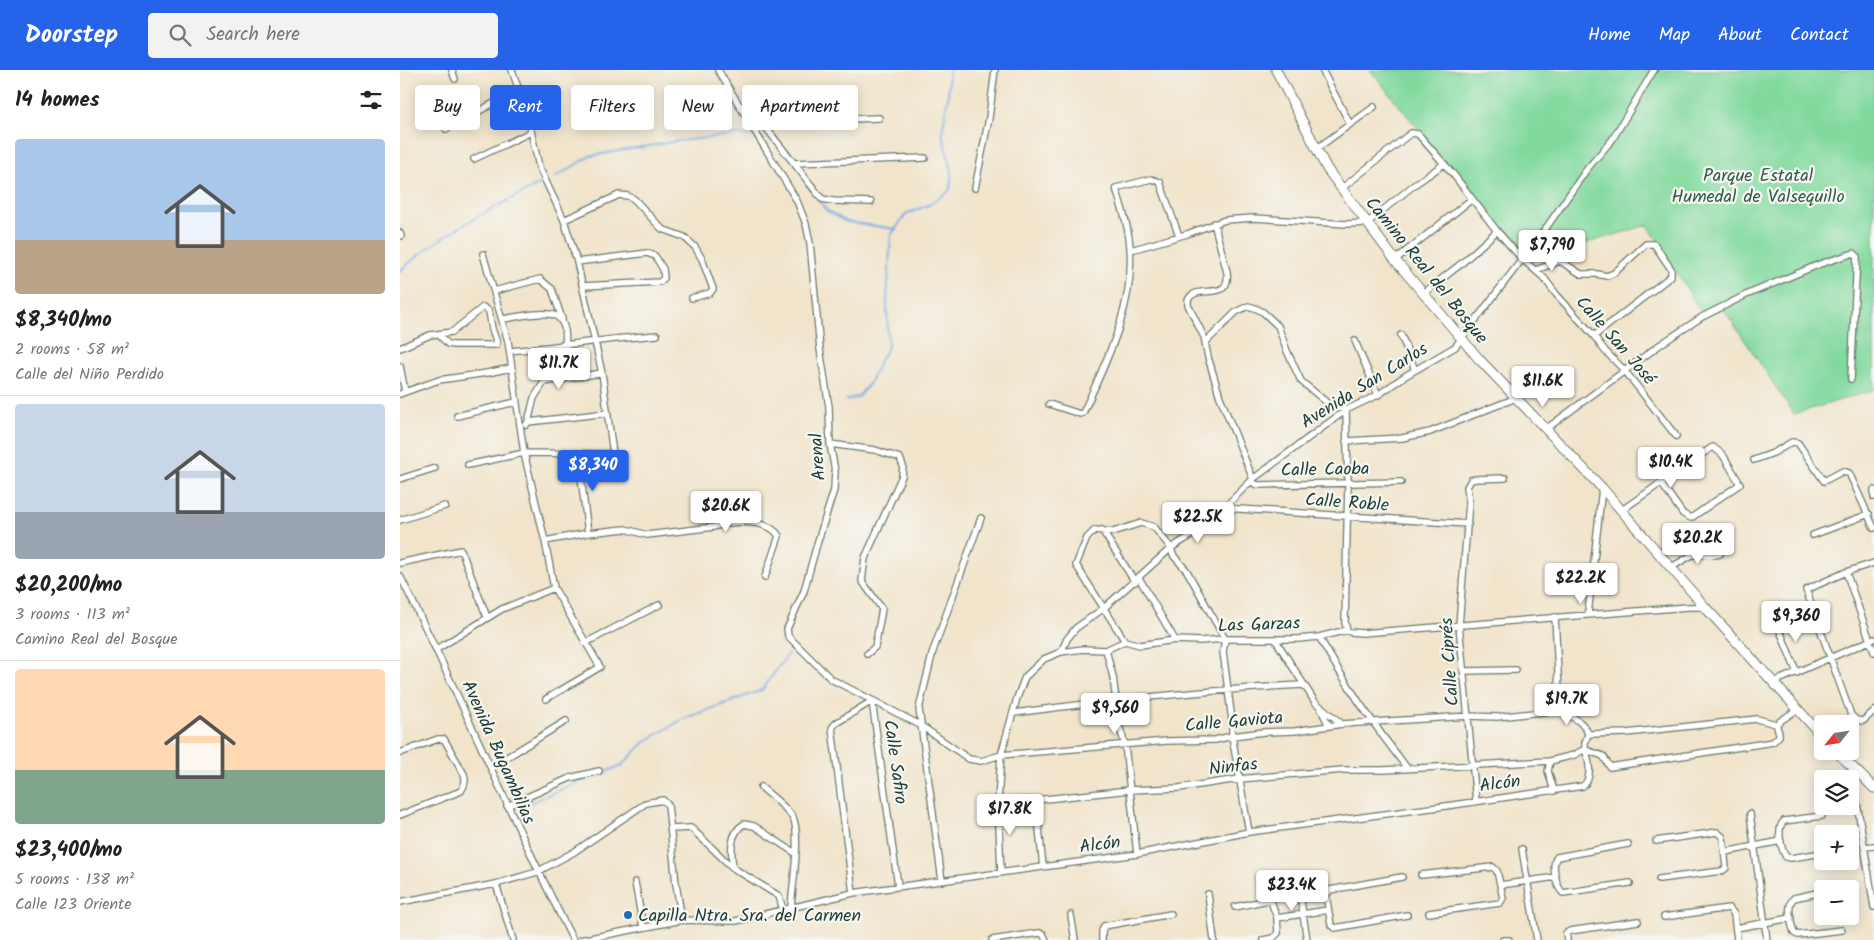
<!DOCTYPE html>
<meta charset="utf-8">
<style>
:root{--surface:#fff;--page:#f2f2f2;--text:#222;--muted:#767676;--line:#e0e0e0;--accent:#2563eb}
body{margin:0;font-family:Kalam,sans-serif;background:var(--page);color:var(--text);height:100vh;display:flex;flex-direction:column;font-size:19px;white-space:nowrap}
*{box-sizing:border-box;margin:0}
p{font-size:16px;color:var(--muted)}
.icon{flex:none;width:28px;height:28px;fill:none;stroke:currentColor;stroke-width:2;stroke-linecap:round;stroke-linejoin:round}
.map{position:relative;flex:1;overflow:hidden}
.side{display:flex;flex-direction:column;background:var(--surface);width:400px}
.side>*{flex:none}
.top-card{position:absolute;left:15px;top:15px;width:475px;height:45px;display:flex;gap:10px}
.needle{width:32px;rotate:240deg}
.buttons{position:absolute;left:1414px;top:645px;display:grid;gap:10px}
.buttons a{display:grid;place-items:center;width:45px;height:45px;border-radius:5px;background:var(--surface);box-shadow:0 2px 12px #0003;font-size:25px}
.price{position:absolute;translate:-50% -42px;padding:0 11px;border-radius:5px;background:#fff;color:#222;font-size:16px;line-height:32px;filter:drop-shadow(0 1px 2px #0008)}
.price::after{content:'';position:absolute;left:50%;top:30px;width:15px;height:11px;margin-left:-8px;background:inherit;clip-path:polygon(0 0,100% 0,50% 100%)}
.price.on{background:var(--accent);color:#fff}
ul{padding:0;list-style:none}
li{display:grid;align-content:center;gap:10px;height:265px;padding:0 15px}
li+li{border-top:1px solid var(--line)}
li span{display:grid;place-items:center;height:155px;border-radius:5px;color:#555}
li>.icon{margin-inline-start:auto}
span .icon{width:90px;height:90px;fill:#fffc;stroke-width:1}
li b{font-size:21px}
h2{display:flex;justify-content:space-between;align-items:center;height:60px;padding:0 15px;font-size:21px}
.chip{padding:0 18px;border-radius:5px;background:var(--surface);box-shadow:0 2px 12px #0003;font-size:18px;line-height:45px}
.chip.on{background:var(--accent);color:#fff}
header{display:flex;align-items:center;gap:30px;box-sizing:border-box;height:70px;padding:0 25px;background:var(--accent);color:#fff}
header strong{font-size:24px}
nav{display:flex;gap:28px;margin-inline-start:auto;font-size:18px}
.search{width:350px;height:45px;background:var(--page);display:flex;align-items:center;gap:12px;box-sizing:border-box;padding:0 18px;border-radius:5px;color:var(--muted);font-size:19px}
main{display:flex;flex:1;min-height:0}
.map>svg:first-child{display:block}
.green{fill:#81d99d;stroke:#508b68}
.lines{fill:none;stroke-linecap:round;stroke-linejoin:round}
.stream{stroke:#74ace3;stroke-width:2}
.street-casing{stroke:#687769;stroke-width:8}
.secondary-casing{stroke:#687769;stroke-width:11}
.street{stroke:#fff;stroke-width:5.5}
.secondary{stroke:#fff;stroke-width:9}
.poi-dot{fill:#1f6fb2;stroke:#f6f6f2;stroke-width:2}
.labels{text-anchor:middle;stroke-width:4.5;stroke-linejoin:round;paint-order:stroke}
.park-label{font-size:18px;fill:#335c49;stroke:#f6f6f2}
.street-label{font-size:18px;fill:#1f3d34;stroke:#f6f6f2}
.poi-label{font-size:18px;fill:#1f3d34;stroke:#f6f6f2;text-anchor:start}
</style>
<header>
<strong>Doorstep</strong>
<div class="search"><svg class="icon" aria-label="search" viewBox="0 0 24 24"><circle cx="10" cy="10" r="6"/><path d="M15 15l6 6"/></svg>Search here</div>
<nav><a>Home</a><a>Map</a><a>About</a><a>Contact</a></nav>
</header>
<main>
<section class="side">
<h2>14 homes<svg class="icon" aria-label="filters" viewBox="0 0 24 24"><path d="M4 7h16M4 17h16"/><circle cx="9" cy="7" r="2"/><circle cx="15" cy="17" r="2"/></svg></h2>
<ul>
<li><span style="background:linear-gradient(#a9c7e8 65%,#b9a48a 0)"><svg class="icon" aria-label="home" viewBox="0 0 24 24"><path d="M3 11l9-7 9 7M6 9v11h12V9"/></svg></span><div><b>$8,340/mo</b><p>2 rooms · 58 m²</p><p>Calle del Niño Perdido</p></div></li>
<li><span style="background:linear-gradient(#c9d6e8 70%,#9aa5b1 0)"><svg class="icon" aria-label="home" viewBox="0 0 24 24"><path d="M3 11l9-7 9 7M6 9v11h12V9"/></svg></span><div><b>$20,200/mo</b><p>3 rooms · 113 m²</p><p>Camino Real del Bosque</p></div></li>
<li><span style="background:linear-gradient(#ffd9b3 65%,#7fa58c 0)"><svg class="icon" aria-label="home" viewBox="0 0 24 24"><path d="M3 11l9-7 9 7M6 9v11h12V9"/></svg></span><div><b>$23,400/mo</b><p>5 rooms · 138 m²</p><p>Calle 123 Oriente</p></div></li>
</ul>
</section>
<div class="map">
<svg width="1474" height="870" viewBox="0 0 1474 870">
<rect width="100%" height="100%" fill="#f6f6f2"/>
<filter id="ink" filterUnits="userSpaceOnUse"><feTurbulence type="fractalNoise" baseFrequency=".02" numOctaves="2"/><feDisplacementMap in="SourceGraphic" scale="10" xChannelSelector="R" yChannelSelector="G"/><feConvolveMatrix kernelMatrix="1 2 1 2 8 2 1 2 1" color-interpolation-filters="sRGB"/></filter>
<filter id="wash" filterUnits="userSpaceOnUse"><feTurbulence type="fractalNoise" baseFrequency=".0096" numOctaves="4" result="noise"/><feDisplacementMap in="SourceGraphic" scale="20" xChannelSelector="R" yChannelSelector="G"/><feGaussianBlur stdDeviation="1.12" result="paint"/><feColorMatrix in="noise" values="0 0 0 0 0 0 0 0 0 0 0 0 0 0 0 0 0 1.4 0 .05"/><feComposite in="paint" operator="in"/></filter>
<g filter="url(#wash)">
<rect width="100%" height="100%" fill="#f1e4cb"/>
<path class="green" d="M970,0H1474V320L1394,344L1323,238L1304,247L1248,155L1126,191Z"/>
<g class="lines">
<path class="stream" d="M156,107L190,86L278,71L335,65H355
M405,113L427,141L447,152L496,159
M0,201C42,162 94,138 144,112
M446,330L458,327L469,314L480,290L488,277L487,230L491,165L506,144L529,135L550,120L552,101L542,63L548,27L549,0
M121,737L185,709L221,696L246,671L283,649L362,620L388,584"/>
</g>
</g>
<g filter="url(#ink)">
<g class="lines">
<g class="street-casing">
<path id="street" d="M52,0L55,9
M318,0L397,131L406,154L410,173L420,279L429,337L430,374L435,401L434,420L417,474L404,521L387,559L388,566L431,609L520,655L569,689L581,691L601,685L767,671L815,670L832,666L864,662L895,661L942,654L1069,646L1097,647L1160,640
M922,0L950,54
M340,37L344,36L352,40L422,129L433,131L471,132
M362,52L479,48
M46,59L120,19
M916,79L974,37
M74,89L131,62
M394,93L525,88
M575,118L589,48L595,0
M941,119L1011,63L1018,64L1053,104L1097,161L1122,189L1144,208L1156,224L1194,266L1205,281L1225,301L1276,366
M164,150L219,125L228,126L234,129L262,159L284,167L295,177L302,189L313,219L310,223L292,228
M814,153L827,202C831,234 796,212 788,230V235L804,267L808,287L820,327L853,409
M0,163L1,166
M731,180L787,164L825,150L853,148L947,154L967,153L1014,115L1044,94
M83,184L108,271L124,383L145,471L154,518L200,597L146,629
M995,190L1072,129
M177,192L247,183L255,186L263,199L264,208L260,212L183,216
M1136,200L1160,191L1181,204H1197L1207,206L1214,203L1246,174H1254L1271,199V206L1194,266
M94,221L140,209L152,219L162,249
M1024,223L1062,193L1097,161
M103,249C117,247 135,242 149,244C164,245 167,262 165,274C162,285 149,302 144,312
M1001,265L1015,300
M955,271L978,325
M806,272L836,242L848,236L855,238L863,242L878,256L887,281L901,311L931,336L946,340L948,413L945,553L947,560
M0,278L30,265L52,262L83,237L89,241L92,259L97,273L96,275H54L48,274L38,264
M110,281C159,276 208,269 257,265
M0,296L5,322L0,324
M5,322L39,310L87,303L111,298
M649,334L680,344L683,343C706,292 735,235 730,178C729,158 722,138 716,118L751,109L760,112L779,166
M57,346L116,332
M128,352L134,328L144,312L202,303
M126,355L128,352L208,343
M1146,359L1261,274L1302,247L1346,225L1420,194L1454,183L1457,186L1451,309
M946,371L1002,368L1030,362L1116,328
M430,374L475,380L500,388L503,396L502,406L465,488L462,511L482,539L475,577L467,584
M178,384L188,463
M1354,390L1373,383L1392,372L1398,373L1424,411L1443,401L1449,403L1474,458
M68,395L124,383L213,384L202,303L177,192L164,150L139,97L128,47L112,0
M0,409L35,398
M851,412L858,415L1001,412
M1474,420V427
M824,438L1068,454
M1222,440L1311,378L1313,377L1323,385L1340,414L1291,448L1283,444L1261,413
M0,450L45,436
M702,460L735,512
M1413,465L1469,444
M145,471L188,463L215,460L225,459L247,465L314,457C331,450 369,449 379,466L365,507
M0,493L61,480L87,547
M1474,493L1446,502L1406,520L1451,645L1456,650L1463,651L1474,641
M1270,498L1292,485H1314L1320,484
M1446,502L1474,582
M0,506C61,626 111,750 173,870
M739,508L775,570
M1188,544L1202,418
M1155,547L1160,640
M1376,551L1397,603
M919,567C945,613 974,656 1007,698
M875,569L915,632L942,654
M725,571L676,495L687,468L695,460L713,462L741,453L754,457L771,478L773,485L787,501L825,569L823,582L832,650V666L849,762
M187,572L259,535
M37,579L102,539L154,518
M706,580L713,607L719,655L725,675L737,784
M661,582L683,579L706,580L725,571L740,575L775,570L800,571L825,569H898L919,567L947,560L950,562L962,563L1288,537H1305
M1064,601L1116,600
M1374,612L1474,569
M921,639L929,656
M1160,640C1170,646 1185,652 1188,664
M614,643C710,630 806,620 903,615
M1188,664L1226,663L1357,649L1376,654
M1186,680L1203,686L1210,697L1216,696L1373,672L1379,666V663L1376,654L1398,639
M0,683L38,669H44L64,704C66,711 65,715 61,721L0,745
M1150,691L1148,701L1154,721
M91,697L166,651
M361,717C371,726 384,735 392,746C402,760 392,818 391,838
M1456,727L1474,837
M636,730L643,797
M598,731L636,730L729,720L779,718L839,709L943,700H983L1150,691L1174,685L1185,679V673L1188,664
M1076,731L1059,555L1069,432L1067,417L1071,410L1075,409L1105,408
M107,736L170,708L199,701
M1350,744L1367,870
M1422,746L1384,751C1376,758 1381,779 1386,787L1391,788L1422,783
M271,759L291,758L333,798L379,826L383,840
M1256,771L1317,762L1323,767L1326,798L1322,801L1259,809
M1228,774L1157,787C1151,794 1156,817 1163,823L1230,813
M1464,777L1474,776
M1122,779L1137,870
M1325,782L1381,771
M333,798C331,783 329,763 344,754L354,756L395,783
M601,803L598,731L601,685L617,628L625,607L644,589L661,582L667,569L676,558L704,538L771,478L797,462L824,438L853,409L946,340L978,325L1005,306L1055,277L1146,158L1187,99L1212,70L1254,0
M1021,805L1093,797L1097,801L1103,828L1100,833L1029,843
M1002,807L930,820L926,825L931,855L935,858L1007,845
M542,811L519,639L533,581L581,448
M235,812L243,857
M898,812L907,870
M96,814L113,870
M1100,815L1156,807
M1422,822L1394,828C1386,834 1391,854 1394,863L1398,865L1442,860
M453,823L432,658L436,653L472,631L498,816
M808,824L814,870
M0,832L96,814L137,802L174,782L246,733L263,730L268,735L276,814L282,850
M835,837L868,830L871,831L877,848L878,863L873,868L863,870
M671,845L675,870
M1264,847L1329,838L1334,844L1337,870
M877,848L928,840
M1336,858L1391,848
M180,870L282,850L336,851L453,823L737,784L849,762L1046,736L1183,716C1193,708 1189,690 1185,679
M592,870L639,863L643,864L646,870
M702,870V861L704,856L771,844
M1103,870H1109
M1167,870L1166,863L1170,861L1238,851"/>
</g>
<g class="secondary-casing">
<path id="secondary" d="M876,0L927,99L995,190L1079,289L1202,418L1305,537L1422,666
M1436,681L1474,718"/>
</g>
<use href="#street" class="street"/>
<use href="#secondary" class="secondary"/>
</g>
</g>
<circle class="poi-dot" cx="228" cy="845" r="5"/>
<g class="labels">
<g class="park-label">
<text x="1358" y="111">Parque Estatal<tspan x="1358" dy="21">Humedal de Valsequillo</tspan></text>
</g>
<g class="street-label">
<text transform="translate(1027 200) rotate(51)" y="6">Camino Real del Bosque</text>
<text transform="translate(1216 270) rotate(49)" y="6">Calle San José</text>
<text transform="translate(964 315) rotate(-32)" y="6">Avenida San Carlos</text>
<text transform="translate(417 387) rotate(-94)" y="6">Arenal</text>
<text transform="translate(925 399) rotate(-1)" y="6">Calle Caoba</text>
<text transform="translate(947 432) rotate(4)" y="6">Calle Roble</text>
<text transform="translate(859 554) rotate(-2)" y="6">Las Garzas</text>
<text transform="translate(1049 592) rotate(-94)" y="6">Calle Ciprés</text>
<text transform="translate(834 651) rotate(-5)" y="6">Calle Gaviota</text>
<text transform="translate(99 682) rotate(66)" y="6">Avenida Bugambilias</text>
<text transform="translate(496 692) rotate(82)" y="6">Calle Safiro</text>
<text transform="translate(833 696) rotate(-7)" y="6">Ninfas</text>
<text transform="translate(1100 713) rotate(-7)" y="6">Alcón</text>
<text transform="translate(700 774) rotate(-7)" y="6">Alcón</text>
</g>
<g class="poi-label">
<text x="238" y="851">Capilla Ntra. Sra. del Carmen</text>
</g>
</g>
</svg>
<div class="buttons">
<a><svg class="needle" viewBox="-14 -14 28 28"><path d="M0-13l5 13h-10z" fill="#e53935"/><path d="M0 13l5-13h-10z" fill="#767676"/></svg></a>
<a><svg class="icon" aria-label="layers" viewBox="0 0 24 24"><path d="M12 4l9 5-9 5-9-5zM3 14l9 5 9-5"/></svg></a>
<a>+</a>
<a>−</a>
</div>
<b class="price" style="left:1152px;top:202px">$7,790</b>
<b class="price" style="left:159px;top:320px">$11.7K</b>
<b class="price" style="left:1143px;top:338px">$11.6K</b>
<b class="price" style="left:1271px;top:419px">$10.4K</b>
<b class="price on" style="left:193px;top:422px">$8,340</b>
<b class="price" style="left:326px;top:463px">$20.6K</b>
<b class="price" style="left:798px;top:474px">$22.5K</b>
<b class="price" style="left:1298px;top:495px">$20.2K</b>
<b class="price" style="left:1181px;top:535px">$22.2K</b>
<b class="price" style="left:1396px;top:573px">$9,360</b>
<b class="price" style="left:1167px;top:656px">$19.7K</b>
<b class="price" style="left:715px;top:665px">$9,560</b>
<b class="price" style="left:610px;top:766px">$17.8K</b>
<b class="price" style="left:892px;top:842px">$23.4K</b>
<div class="top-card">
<a class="chip">Buy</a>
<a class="chip on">Rent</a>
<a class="chip">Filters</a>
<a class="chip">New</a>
<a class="chip">Apartment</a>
</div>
</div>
</main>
